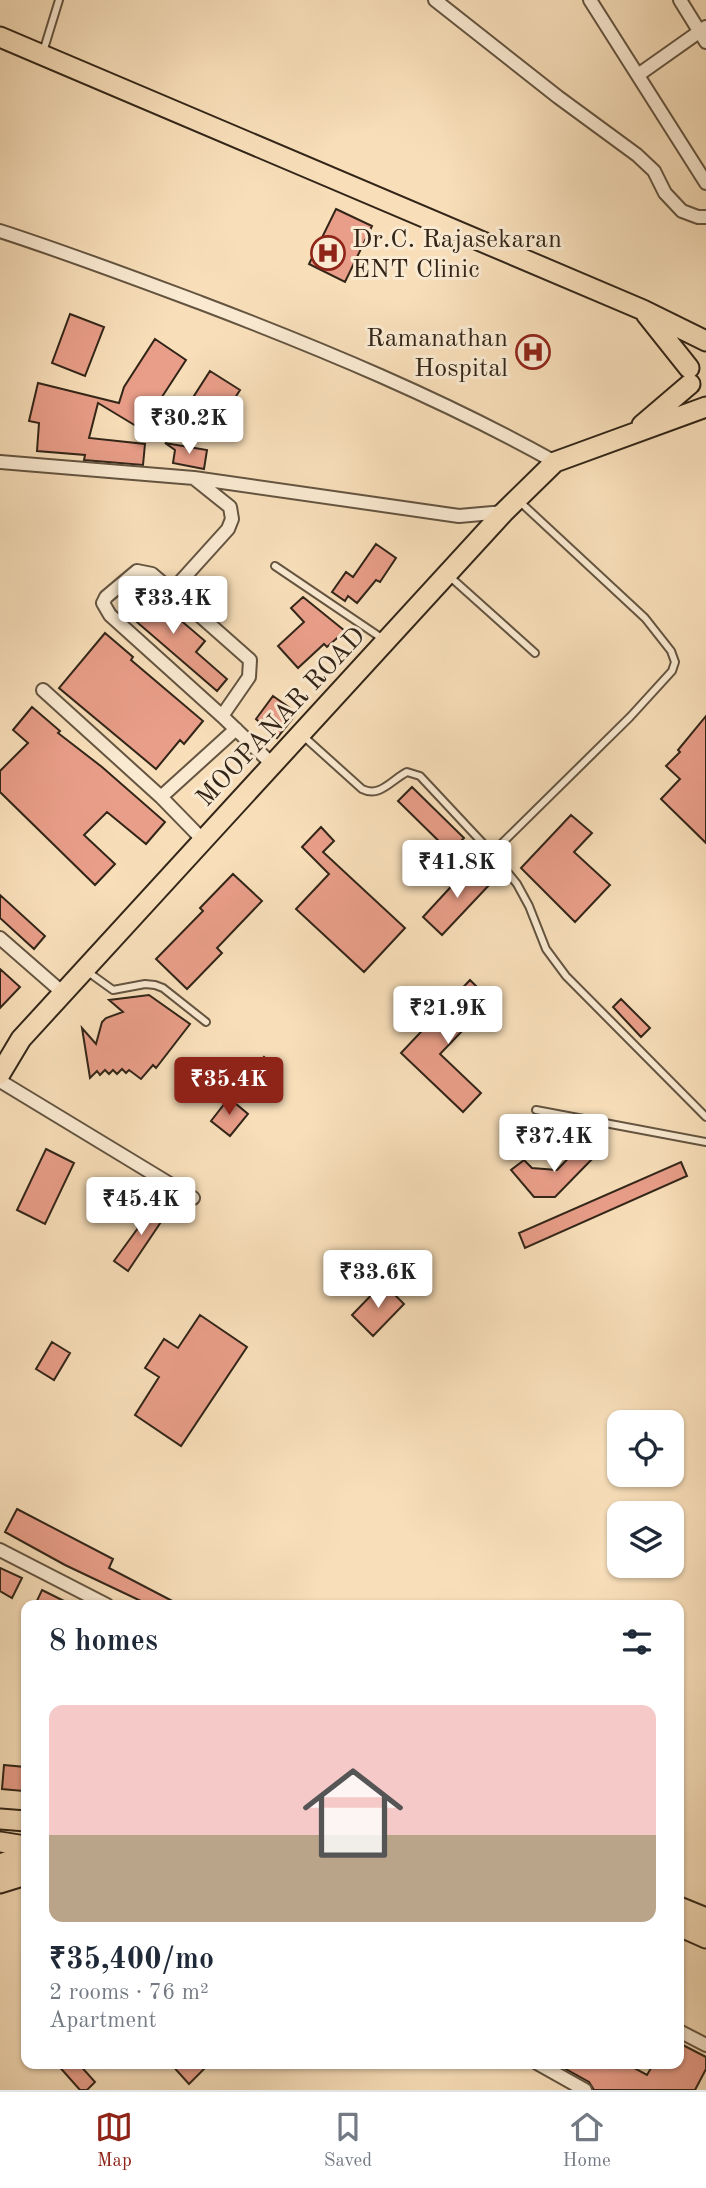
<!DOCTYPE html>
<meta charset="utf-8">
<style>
:root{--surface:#fff;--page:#f6f6f7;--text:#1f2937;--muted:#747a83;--line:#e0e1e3;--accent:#8f2418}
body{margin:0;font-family:"Old Standard TT",serif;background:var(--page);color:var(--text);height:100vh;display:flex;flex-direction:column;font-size:26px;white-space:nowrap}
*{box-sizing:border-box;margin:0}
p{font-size:23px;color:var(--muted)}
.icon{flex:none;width:38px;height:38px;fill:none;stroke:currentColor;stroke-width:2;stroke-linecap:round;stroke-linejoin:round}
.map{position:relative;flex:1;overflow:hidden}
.drawer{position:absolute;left:21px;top:1600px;width:663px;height:469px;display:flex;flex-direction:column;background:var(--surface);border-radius:14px;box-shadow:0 2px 5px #0004}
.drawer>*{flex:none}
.controls{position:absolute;left:607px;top:1410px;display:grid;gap:14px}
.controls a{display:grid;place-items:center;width:77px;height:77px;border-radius:14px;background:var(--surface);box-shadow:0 2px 5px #0004;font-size:35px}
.price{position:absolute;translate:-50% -60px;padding:0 16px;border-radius:7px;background:#fff;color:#222;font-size:23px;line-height:46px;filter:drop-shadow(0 2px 4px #0008)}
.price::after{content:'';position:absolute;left:50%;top:42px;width:21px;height:16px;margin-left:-10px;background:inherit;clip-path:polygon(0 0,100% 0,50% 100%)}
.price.current{background:var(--accent);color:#fff}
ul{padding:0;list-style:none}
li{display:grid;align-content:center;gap:14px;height:371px;padding:0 28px}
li+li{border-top:2px solid var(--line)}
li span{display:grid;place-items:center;height:217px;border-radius:14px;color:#555}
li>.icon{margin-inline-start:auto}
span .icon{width:126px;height:126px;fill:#fffc;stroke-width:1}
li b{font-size:30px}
h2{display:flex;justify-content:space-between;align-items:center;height:84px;padding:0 28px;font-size:30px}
.menu{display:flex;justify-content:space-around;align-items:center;height:98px;border-top:2px solid var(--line);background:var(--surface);font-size:19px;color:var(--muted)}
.menu a{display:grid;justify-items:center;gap:4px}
.menu .current{color:var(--accent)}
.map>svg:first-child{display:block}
.building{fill:#e99e89;stroke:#322518;stroke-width:2}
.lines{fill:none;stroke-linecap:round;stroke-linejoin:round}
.service-casing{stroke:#645440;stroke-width:10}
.minor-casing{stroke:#645440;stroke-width:16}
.primary-casing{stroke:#322518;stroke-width:23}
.service{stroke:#faead2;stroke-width:6}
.minor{stroke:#faead2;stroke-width:12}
.primary{stroke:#f8dfba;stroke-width:19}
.labels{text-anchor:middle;stroke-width:6;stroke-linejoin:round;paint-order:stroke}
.poi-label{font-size:26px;fill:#322518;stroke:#faead2;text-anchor:start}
.street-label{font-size:26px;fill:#322518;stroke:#faead2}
</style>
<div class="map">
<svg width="706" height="2090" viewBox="0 0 706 2090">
<rect width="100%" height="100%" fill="#f8dfba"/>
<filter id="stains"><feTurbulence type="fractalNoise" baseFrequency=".00286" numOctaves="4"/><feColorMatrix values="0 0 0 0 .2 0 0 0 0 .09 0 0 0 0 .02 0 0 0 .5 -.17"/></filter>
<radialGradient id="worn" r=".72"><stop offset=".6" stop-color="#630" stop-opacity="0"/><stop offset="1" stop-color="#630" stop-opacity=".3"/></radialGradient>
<path class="building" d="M336,209L372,226L345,282L309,264Z
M70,314L104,327L85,376L52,363Z
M155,339L186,360L158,403L141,429L98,403L89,438L145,444L143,465L84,460L85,455L37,451L39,423L29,421L38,383L119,403L124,387Z
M210,371L240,390L215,429L185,410Z
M165,443L207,450L204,469L173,463L175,450Z
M376,544L396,558L380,582L376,580L357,603L348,596L345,601L332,592L346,572L353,577Z
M143,588L205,641L196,652L227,679L217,691L124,611Z
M303,597L345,631L327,647L324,644L298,668L278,646L304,622L291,608Z
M105,633L133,657L131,660L203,721L184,744L180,740L156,769L59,688Z
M273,696L297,713L277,738L256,719Z
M32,707L60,731L58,733L102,767L165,822L146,844L107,812L84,835L115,864L95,885L0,792V771L28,743L13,730Z
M706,716V843L661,799L680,779L666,766L680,752L678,750Z
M412,787L464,838L450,852L398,801Z
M571,815L592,833L574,852L610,885L575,922L521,868Z
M321,827L334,841L323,852L405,928L364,972L296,909L329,874L302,847Z
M471,865L491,883L442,935L423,917Z
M233,874L262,901L217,948L222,953L187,989L156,959L203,911L200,908Z
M0,895L45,936L34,949L0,918Z
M0,969L20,987L0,1008Z
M470,980L491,1001L440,1054L481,1093L463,1112L401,1053Z
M149,995L190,1024L156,1068L153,1065L141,1079L129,1070L126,1073L122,1069L117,1074L113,1070L109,1074L105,1070L100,1075L97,1071L90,1078L82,1028L96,1044L102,1022L106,1018L123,1012L109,1000Z
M621,999L650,1028L641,1037L613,1007Z
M264,1057L280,1071L261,1094L244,1080Z
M229,1098L248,1114L230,1136L211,1121Z
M584,1142L597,1154L555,1197H534L511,1170L524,1160L532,1168L557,1170Z
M46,1149L74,1163L45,1224L17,1210Z
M681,1162L687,1176L525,1248L519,1233Z
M153,1203L167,1213L128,1271L114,1261L138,1228L137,1226Z
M383,1283L404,1304L373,1336L352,1315Z
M200,1315L247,1347L181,1446L135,1415L159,1377L145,1368L164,1339L178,1348Z
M52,1342L70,1353L54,1380L36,1369Z
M17,1509L113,1559L109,1568L180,1605H139L141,1601L65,1565L5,1532Z
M0,1568L22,1578L12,1598L0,1591Z
M42,1590L72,1605H35Z
M4,1765L25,1767L23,1791L2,1789Z
M679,2043L706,2057V2069L695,2090H594L589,2082L555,2063H625L647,2075L654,2063H679Z
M56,2063H78L95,2082L87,2090H80Z
M170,2063H210L189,2084Z"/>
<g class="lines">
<g class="service-casing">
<path id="service" d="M43,52L59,0
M275,566L383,639
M448,575L535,653
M302,735L362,789C380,798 391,780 407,772L420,776L492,853L630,717L672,671L675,662L671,651L645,618L518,500
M492,853L517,884L529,906L546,949L566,976L706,1117
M88,972L113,990L145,984L155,985L163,988L206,1022
M536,1110L706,1142"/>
</g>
<g class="minor-casing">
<path id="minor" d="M435,0L558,97L637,155L654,171L665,193L682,211L698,217H706
M590,0L706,183
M680,0L706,42
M638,75L706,27
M0,231C68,253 134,278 201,303C322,349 442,399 555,462
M0,462L194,478L459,516L504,512
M195,479L230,507L232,519L228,529L172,591L250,660L249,677L222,716L272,764
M172,591L152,574L137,571L106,597L103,603L110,615L222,716
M43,690L161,797L202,839
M161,797L236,729
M0,938L63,993
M0,1081L193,1198
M0,1550L107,1605
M679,2031L706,2045
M537,2063L585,2090"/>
</g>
<g class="primary-casing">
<path id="primary" d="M0,37L643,310L706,341
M646,314L689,368
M642,425L690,384
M0,1074L21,1039L504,512L555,462L706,407
M0,1819L26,1821
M0,1842L25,1846
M0,1864L26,1855
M0,1883L26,1875
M679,1907L706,1918
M679,1926L706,1938"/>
</g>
<use href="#service" class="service"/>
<use href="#minor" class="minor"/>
<use href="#primary" class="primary"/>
</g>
<defs>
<g id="hospital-ring" transform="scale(1.75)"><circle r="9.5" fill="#faead2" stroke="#8f2418" stroke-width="1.5"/><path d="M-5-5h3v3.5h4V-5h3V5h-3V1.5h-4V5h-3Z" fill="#8f2418"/></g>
</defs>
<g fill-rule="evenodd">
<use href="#hospital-ring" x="328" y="253"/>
<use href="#hospital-ring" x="533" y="352"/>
</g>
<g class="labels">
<g class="poi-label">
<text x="352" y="247">Dr.C. Rajasekaran<tspan x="352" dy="30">ENT Clinic</tspan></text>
<text x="508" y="346" text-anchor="end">Ramanathan<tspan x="508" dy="30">Hospital</tspan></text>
</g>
<g class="street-label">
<text transform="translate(280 716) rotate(-47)" y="9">MOOPANAR ROAD</text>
</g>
</g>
<rect width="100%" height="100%" filter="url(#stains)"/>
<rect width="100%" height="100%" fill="url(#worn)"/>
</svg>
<div class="controls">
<a><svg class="icon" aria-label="locate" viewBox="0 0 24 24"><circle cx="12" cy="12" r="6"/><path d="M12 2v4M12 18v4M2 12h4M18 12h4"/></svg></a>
<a><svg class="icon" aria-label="layers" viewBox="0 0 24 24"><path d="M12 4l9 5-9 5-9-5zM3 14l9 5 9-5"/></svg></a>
</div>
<b class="price" style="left:189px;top:456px">₹30.2K</b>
<b class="price" style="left:173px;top:636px">₹33.4K</b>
<b class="price" style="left:457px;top:900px">₹41.8K</b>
<b class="price" style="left:448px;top:1046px">₹21.9K</b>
<b class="price current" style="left:229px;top:1117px">₹35.4K</b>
<b class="price" style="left:554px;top:1174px">₹37.4K</b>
<b class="price" style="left:141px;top:1237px">₹45.4K</b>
<b class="price" style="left:378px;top:1310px">₹33.6K</b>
<section class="drawer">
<h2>8 homes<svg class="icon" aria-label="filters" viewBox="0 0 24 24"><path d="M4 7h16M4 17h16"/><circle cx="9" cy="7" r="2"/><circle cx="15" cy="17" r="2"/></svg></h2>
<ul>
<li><span style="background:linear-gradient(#f6c9c9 60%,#b9a48a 0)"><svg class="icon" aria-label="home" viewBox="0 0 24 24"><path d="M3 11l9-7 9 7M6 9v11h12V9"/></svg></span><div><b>₹35,400/mo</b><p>2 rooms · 76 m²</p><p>Apartment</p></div></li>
</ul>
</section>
</div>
<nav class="menu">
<a class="current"><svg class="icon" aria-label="map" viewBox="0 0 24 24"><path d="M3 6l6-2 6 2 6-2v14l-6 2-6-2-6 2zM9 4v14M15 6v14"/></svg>Map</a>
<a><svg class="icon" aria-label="saved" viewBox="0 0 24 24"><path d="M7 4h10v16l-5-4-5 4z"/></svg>Saved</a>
<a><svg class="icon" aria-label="home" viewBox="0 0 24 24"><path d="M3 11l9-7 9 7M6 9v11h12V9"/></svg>Home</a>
</nav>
